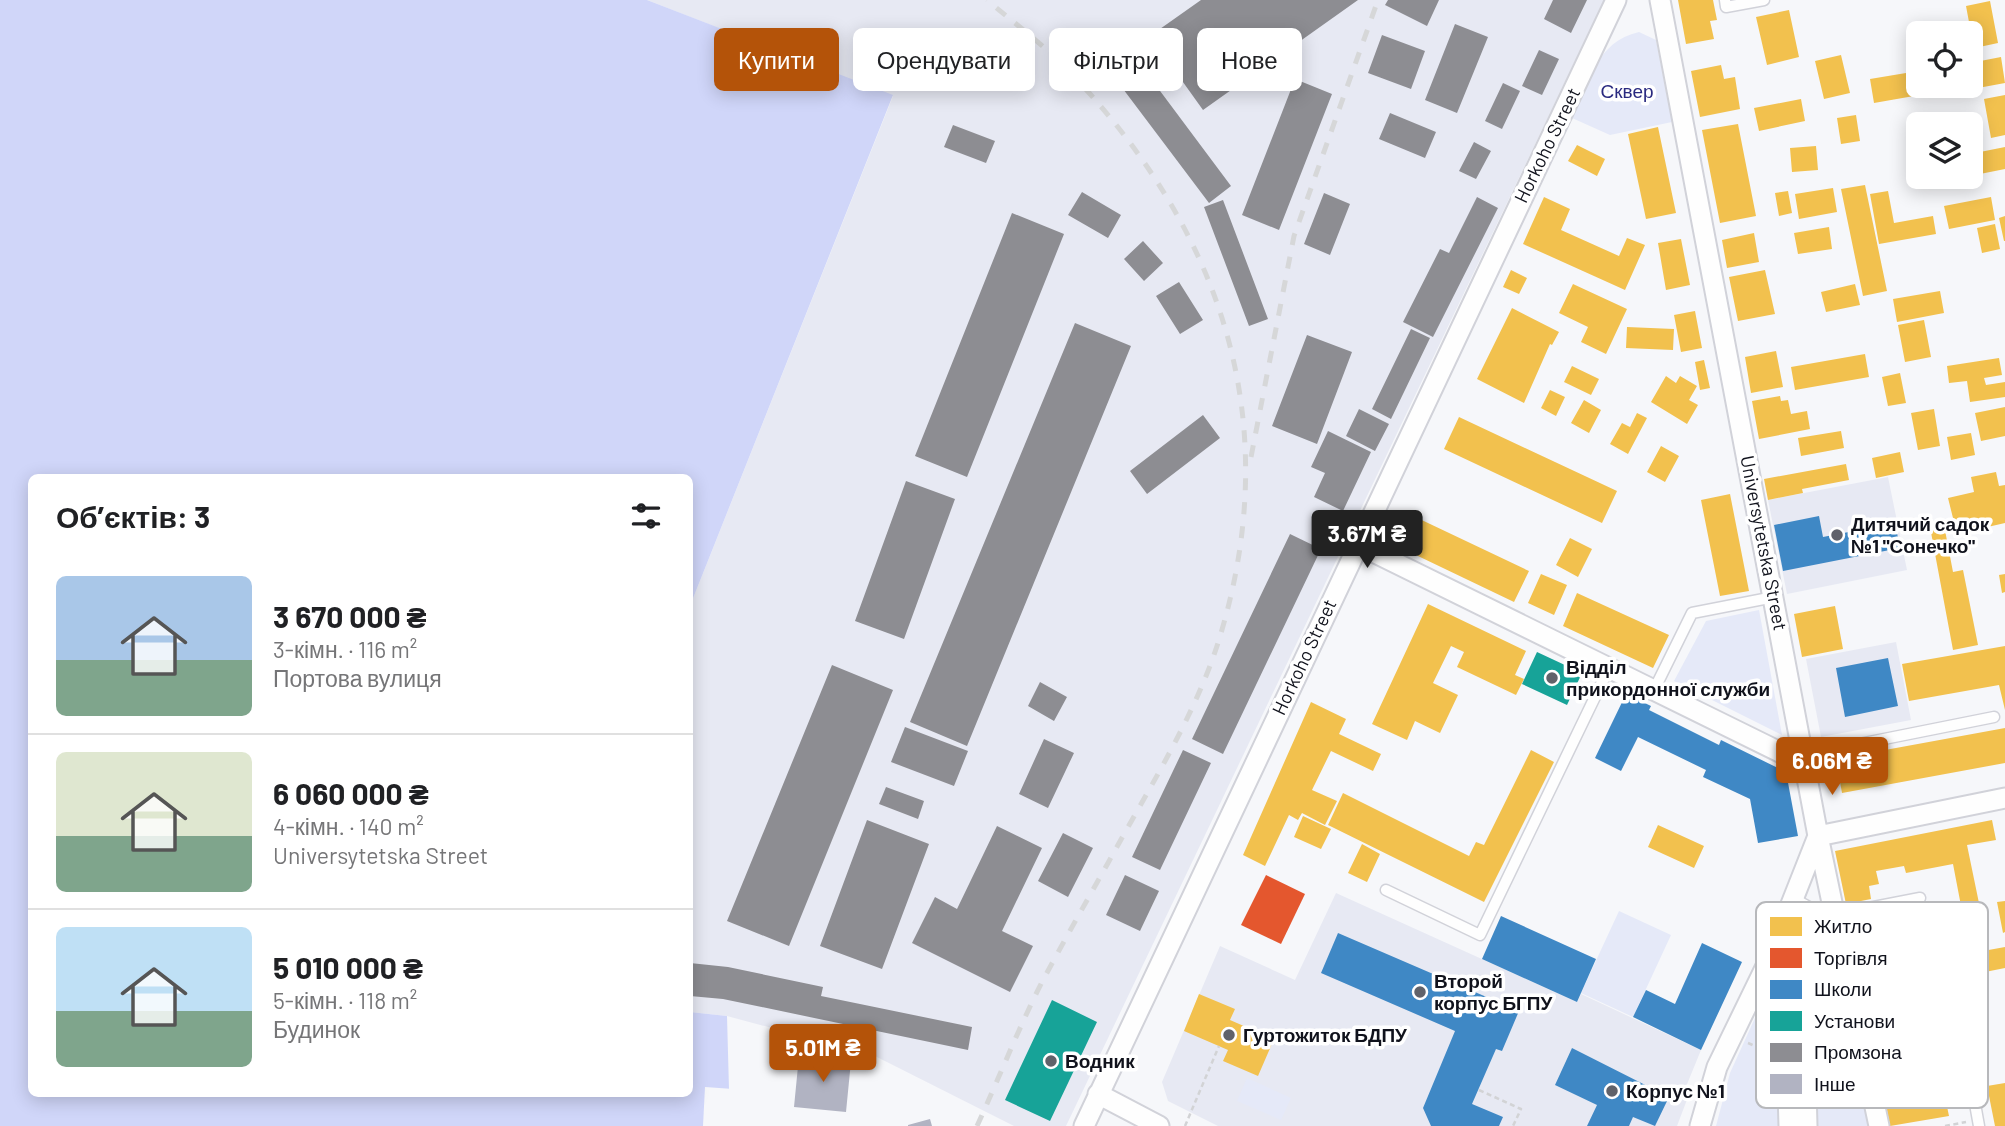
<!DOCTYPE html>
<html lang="uk">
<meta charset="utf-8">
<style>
:root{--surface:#fff;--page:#f2f2f2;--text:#202124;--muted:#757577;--line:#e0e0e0;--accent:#b45309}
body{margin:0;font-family:Barlow,sans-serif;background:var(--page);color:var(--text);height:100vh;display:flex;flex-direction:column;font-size:26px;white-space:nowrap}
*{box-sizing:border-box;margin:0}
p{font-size:23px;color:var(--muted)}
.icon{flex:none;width:38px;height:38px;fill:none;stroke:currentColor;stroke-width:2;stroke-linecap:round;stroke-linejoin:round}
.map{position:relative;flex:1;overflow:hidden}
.panel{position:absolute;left:28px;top:474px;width:665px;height:623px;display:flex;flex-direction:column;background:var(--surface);border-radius:10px;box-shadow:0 4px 18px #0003}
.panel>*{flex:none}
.banner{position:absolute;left:714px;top:28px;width:665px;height:63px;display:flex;gap:14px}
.controls{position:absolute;left:1906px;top:21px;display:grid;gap:14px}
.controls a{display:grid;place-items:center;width:77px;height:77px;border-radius:10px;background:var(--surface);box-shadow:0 4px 18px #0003;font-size:35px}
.price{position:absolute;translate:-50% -60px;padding:0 16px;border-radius:7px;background:var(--accent);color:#fff;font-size:23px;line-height:46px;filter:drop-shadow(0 2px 4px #0008)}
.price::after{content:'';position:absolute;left:50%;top:42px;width:21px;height:16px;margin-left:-10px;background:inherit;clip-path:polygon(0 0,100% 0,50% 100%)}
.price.current{background:#222;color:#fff}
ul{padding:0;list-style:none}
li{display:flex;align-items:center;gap:21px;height:175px;padding:0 28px}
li+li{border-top:2px solid var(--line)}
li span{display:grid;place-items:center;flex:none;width:196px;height:140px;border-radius:10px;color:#555}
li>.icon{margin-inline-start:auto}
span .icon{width:84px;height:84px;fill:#fffc;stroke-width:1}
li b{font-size:30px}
h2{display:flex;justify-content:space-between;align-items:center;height:84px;padding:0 28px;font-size:30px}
.chip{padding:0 24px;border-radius:10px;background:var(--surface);box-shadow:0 4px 18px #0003;font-size:24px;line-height:63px}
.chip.current{background:var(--accent);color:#fff}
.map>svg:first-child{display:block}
.built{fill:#e7e9f3}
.green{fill:#e5e9f8}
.water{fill:#d0d6f9}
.pier{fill:#f6f7fa}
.homes{fill:#f2c14e}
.shops{fill:#e4572e}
.schools{fill:#3f88c5}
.public{fill:#17a398}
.industry{fill:#8d8d92}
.building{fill:#b1b3c2}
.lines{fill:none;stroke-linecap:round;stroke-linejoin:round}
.lane-casing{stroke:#d1d2d9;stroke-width:13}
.street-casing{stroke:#d1d2d9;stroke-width:23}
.path{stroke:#d2d3d5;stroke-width:2.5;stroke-dasharray:5 3.5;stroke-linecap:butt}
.lane{stroke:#fefefe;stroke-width:10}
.street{stroke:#fefefe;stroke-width:19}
.rail{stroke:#d6d7d8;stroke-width:5;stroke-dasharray:12 12;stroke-linecap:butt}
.poi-dot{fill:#60626a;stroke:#fff;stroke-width:2.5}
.labels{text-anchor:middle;stroke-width:7;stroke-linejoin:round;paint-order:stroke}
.park-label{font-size:19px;fill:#2a2a80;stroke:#fff}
.street-label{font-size:19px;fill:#10121c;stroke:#fff}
.poi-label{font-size:19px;font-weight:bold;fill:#10121c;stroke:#fff;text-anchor:start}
.key{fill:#fff;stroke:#b7b8bb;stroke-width:2}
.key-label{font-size:19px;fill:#10121c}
</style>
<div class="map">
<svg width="2005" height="1126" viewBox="0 0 2005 1126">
<rect width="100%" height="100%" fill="#f6f7fa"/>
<path class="built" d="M647,0H1604L1066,1126H1014L873,1055L727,1016L690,1012V606L893,96Z
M1888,477L1907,570L1787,594L1768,500Z
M1896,642L1911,720L1821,737L1806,659Z
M1336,893L1577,1002L1581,994L1701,1050L1683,1094L1688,1097L1677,1126H1218L1168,1101L1162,1082L1220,946L1295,980Z"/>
<path class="green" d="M1639,32L1656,40L1672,122L1610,135L1572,118C1589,82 1596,42 1639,32Z
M1759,610L1782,735L1674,681L1706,621Z
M1619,911L1671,935L1633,1017L1581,993Z
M1850,930L1889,1126H1716L1730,1073L1789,943Z
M1247,1078L1291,1098L1281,1120L1237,1101Z"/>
<path class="water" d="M0,0H647L893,95L690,606V478H32V1094H690V1012L727,1016L730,1126H0Z"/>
<path class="pier" d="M705,1087L733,1089L734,1126H703Z"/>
<path class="homes" d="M1678,0H1713L1717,20L1710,21L1714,39L1686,44Z
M1990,1L1998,43L1970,49V33H1925L1924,30L1969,22L1966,6Z
M1789,10L1799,57L1767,65L1756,17Z
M1841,55L1850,93L1824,99L1815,61Z
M2001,57L2005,83L1951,93L1950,86H1970V63Z
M1721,65L1724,79L1735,77L1740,109L1700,117L1691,71Z
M1918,71V86H1930L1931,93L1874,103L1870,79Z
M2005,95V135L1991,138L1984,99Z
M1801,99L1805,121L1759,131L1754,108Z
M1958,112L1960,124H1920L1919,119Z
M1856,115L1860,141L1841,144L1837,118Z
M1738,124L1756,216L1720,223L1702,130Z
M1658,127L1676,213L1646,219L1628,134Z
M1577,145L1605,159L1597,176L1568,161Z
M1816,146L1818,170L1792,172L1790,148Z
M2005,147V169L1970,176V154Z
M1865,185L1887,291L1863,296L1841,189Z
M1833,188L1837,212L1799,219L1795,194Z
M1788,191L1792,213L1779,216L1775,193Z
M1888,191L1894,223L1933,216L1936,234L1879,244L1870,194Z
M1544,197L1570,209L1561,230L1619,256L1627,238L1645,245L1625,290L1523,244Z
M1991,197L1995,220L1949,229L1944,206Z
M2005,216V241H2004L1999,218Z
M1995,224L2000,249L1982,253L1977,228Z
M1829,227L1832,249L1798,254L1794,233Z
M1754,233L1759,262L1727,268L1722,240Z
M1681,239L1690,285L1666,290L1658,243Z
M1511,270L1527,278L1519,294L1503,287Z
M1765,270L1775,314L1738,321L1729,277Z
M1573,284L1627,309L1606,354L1581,342L1588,327L1559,313Z
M1855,284L1860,305L1826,312L1821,292Z
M1940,291L1944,313L1897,322L1893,299Z
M1512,308L1559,332L1552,345L1550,344L1524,403L1477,379Z
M1695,311L1702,348L1681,352L1674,315Z
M1924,320L1931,357L1905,362L1898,325Z
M1627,327L1674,329L1673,350L1626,348Z
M1776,351L1783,387L1751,393L1745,357Z
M1865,354L1869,377L1795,390L1791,367Z
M1999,358L2002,375L1984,378L1986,385L2005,382V397L1970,402L1967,381L1949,383L1947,366Z
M1704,360L1710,388L1700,390L1695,362Z
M1572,366L1599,379L1591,395L1564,382Z
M1900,373L1906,403L1888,406L1882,377Z
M1666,376L1676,383L1680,376L1697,386L1689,400L1698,405L1687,424L1651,402Z
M1550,390L1565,397L1556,416L1541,408Z
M1780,396L1781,401L1788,400L1791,414L1807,411L1810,429L1759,439L1752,401Z
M1584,400L1601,410L1589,433L1571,423Z
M2005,407V436L1981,441L1975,413Z
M1934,409L1940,446L1918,450L1911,413Z
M1637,413L1647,418L1628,454L1610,444L1622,423L1630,427Z
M1459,417L1617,491L1602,523L1444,449Z
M1841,431L1844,448L1801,456L1798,438Z
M1971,433L1975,455L1951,460L1947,437Z
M1661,446L1679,456L1665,482L1647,472Z
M1900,452L1904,472L1876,478L1872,458Z
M1846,464L1849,480L1802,489L1803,493L1768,500L1764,479Z
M1996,472L1999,486L2005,485V523L1970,531L1967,519L1954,522L1948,498L1974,492L1971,477Z
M1730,494L1749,591L1720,596L1701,500Z
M1409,514L1529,571L1514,602L1395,545Z
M1944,525L1953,572L1963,570L1978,645L1953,650L1930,527Z
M1570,538L1592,549L1578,577L1556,565Z
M1541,574L1567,585L1554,615L1528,603Z
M2005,574V592L2002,593L1999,575Z
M1577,593L1669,635L1653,668L1563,626Z
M1428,604L1526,651L1515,675L1524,679L1516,695L1457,667L1464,652L1451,646L1433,683L1458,695L1440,733L1415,721L1407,740L1372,724Z
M1835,606L1843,649L1802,657L1794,614Z
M2005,646V710L1999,685L1909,701L1902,664Z
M1311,702L1346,719L1339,734L1381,754L1373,771L1331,751L1312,790L1337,801L1325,825L1302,813L1298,820L1289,815L1265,866L1243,855Z
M2005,728V763L1842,793L1836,759Z
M1531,750L1554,762L1484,902L1328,825L1343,793L1469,856L1476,842L1484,845Z
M1303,816L1331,829L1321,849L1294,837Z
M1992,820L1996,840L1967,845L1980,908L1962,911L1953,864L1906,873L1904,866L1876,871L1879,884L1869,886L1871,899L1846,904L1835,851Z
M1658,825L1704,846L1694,868L1648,847Z
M1362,844L1380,854L1367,882L1348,873Z
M2005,901V932L2003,933L1997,902Z
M1980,932L1983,951L2005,947V968L1975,974L1977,987L1959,990L1957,984L1908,994L1900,956L1950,946L1954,970L1974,966L1968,934Z
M1983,991L1989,1018L1970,1022L1965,995Z
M1199,994L1235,1009L1230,1020L1274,1039L1258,1076L1223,1061L1228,1050L1184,1031Z
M1899,1018L1915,1098L1944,1092L1949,1116L1890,1126L1870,1023Z
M2005,1083V1126H1995L1987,1086Z"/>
<path class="shops" d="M1266,875L1305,894L1281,944L1241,925Z"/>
<path class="schools" d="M1819,516L1823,537L1895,523L1900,548L1783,571L1774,525Z
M1888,658L1898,706L1845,717L1836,668Z
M1626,694L1651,706L1649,710L1719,745L1721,740L1786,772L1798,836L1758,843L1750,799L1703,777L1706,770L1638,737L1621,771L1595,758Z
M1501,916L1596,959L1577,1002L1482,959Z
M1338,933L1519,1011L1502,1051L1496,1049L1472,1104L1503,1117L1499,1126H1431L1423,1108L1455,1031L1321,973Z
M1702,943L1742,962L1701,1050L1633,1017L1646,990L1675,1004Z
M1572,1048L1669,1097L1655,1126L1633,1117L1629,1126H1587L1597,1105L1555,1085Z"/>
<path class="public" d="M1537,652L1582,673L1567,705L1522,684Z
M1052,1000L1097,1022L1050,1121L1005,1100Z"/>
<path class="industry" d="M1201,0H1358L1203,110L1150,36Z
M1388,0H1439L1427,26L1385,5Z
M1553,0H1587L1571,33L1544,19Z
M1455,24L1488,37L1457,113L1425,100Z
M1382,35L1425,51L1411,89L1368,73Z
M1128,48L1231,186L1209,203L1105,65Z
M1539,50L1559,59L1542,95L1522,86Z
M1295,79L1332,94L1279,230L1242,215Z
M1503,83L1520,91L1502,129L1485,121Z
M1390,113L1436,132L1425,158L1379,139Z
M953,125L995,141L986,163L944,147Z
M1474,142L1491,151L1476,179L1459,171Z
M1082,192L1121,215L1108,238L1068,215Z
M1324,193L1350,204L1330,255L1304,244Z
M1477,197L1498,208L1433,337L1403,322L1440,249L1449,253Z
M1223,200L1268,319L1249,326L1204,207Z
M1012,213L1064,234L967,477L915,456Z
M1143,241L1163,263L1144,281L1124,259Z
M1179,282L1203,320L1180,334L1156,296Z
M1075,323L1131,346L967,746L910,722Z
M1411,329L1430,338L1391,419L1372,409Z
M1307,335L1352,352L1317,444L1272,426Z
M1359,409L1389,424L1375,451L1346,436Z
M1203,415L1220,438L1147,494L1130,471Z
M1328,431L1371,452L1343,511L1314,497L1325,473L1311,467Z
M906,481L955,499L904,639L855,621Z
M1290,534L1321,549L1223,754L1192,739Z
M832,665L893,690L789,946L727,921Z
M1040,682L1067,697L1054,721L1028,706Z
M905,727L968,751L954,786L891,762Z
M1044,739L1074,753L1048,808L1019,794Z
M1183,750L1211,763L1160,870L1132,857Z
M886,787L924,801L918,819L879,804Z
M867,820L929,844L882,969L820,946Z
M997,826L1042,848L1002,931L1033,946L1010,992L912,943L935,897L957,909Z
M1063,833L1093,848L1068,897L1038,881Z
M1125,875L1159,891L1140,931L1106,915Z
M690,963L728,967L823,987L821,996L972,1027L968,1050L723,999L690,996Z"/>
<path class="building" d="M799,1056L851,1061L846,1112L794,1107Z
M930,1119L932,1126H908V1125Z"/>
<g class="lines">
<g class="lane-casing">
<path id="lane" d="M1725,0L1726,7L1764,0
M1654,690L1692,613L1774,597
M1804,755L1994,717
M1386,890L1480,935L1609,668
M1796,900L1818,912H1848L1920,898
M1970,1076L1979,1126"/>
</g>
<g class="street-casing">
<path id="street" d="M1660,0L1818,836L1879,1126
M1357,544L1806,765
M1818,836L2005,798
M1794,899L1802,937L1807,1126
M1098,1094L1159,1126
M1084,1126L1616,0
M1700,1126L1717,1067L1769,960L1818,836
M1789,1126L1787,1060L1805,1054"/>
</g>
<path class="path" d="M1748,1043L1771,1053
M1479,1090L1521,1109L1513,1126
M1185,1126L1219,1046
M1945,1126L1966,1122"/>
<use href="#lane" class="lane"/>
<use href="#street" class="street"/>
<path class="rail" d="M1251,457L1294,236L1378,0
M977,1126C999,1078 1019,1027 1043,980C1064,941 1086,902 1108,863C1146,793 1192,722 1217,646C1288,424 1223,230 1065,67C1041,43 1013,22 987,0"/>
</g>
<g class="poi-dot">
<circle cx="1837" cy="535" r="7"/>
<circle cx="1552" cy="678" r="7"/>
<circle cx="1420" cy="992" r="7"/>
<circle cx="1229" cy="1035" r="7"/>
<circle cx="1051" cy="1061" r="7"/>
<circle cx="1612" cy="1091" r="7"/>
</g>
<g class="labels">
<g class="park-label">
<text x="1627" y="98">Сквер</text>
</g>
<g class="street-label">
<text transform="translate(1547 145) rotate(-64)" y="7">Horkoho Street</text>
<text transform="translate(1764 543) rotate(79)" y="7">Universytetska Street</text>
<text transform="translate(1304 657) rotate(-65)" y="7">Horkoho Street</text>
</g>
<g class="poi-label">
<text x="1851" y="531">Дитячий садок<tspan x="1851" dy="22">№1 "Сонечко"</tspan></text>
<text x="1566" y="674">Відділ<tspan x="1566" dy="22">прикордонної служби</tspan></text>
<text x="1434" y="988">Второй<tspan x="1434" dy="22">корпус БГПУ</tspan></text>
<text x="1243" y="1042">Гуртожиток БДПУ</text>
<text x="1065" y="1068">Водник</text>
<text x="1626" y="1098">Корпус №1</text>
</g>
</g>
<rect x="1756" y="902" width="232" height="206" rx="10" class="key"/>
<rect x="1770" y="917" width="32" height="19" fill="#f2c14e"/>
<rect x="1770" y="948" width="32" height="20" fill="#e4572e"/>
<rect x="1770" y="980" width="32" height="19" fill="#3f88c5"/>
<rect x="1770" y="1011" width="32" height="20" fill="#17a398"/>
<rect x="1770" y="1043" width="32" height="19" fill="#8d8d92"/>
<rect x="1770" y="1074" width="32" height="20" fill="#b1b3c2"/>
<g class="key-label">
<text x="1814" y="933">Житло</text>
<text x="1814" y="965">Торгівля</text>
<text x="1814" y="996">Школи</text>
<text x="1814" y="1028">Установи</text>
<text x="1814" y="1059">Промзона</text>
<text x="1814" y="1091">Інше</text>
</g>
</svg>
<div class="controls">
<a><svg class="icon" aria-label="locate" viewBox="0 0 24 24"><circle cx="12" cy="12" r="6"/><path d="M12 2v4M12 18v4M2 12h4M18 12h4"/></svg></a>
<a><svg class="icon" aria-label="layers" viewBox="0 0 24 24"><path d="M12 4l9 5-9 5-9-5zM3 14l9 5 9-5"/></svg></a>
</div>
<b class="price current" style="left:1367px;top:570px">3.67M ₴</b>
<b class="price" style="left:1832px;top:797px">6.06M ₴</b>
<b class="price" style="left:823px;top:1084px">5.01M ₴</b>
<div class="banner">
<a class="chip current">Купити</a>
<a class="chip">Орендувати</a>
<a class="chip">Фільтри</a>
<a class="chip">Нове</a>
</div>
<section class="panel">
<h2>Об’єктів: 3<svg class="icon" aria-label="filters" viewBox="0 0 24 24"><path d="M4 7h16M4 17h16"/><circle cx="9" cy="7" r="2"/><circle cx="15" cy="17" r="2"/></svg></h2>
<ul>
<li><span style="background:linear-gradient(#a9c7e8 60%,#7fa58c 0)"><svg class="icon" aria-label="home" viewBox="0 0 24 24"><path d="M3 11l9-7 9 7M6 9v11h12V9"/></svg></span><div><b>3 670 000 ₴</b><p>3-кімн. · 116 m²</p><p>Портова вулиця</p></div></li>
<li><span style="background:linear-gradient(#dfe7d0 60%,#7fa58c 0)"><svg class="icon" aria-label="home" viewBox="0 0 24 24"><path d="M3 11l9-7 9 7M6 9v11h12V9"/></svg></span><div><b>6 060 000 ₴</b><p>4-кімн. · 140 m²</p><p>Universytetska Street</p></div></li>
<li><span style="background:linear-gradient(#bfe0f5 60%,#7fa58c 0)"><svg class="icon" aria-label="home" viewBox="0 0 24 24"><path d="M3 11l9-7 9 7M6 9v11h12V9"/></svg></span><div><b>5 010 000 ₴</b><p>5-кімн. · 118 m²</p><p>Будинок</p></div></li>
</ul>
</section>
</div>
